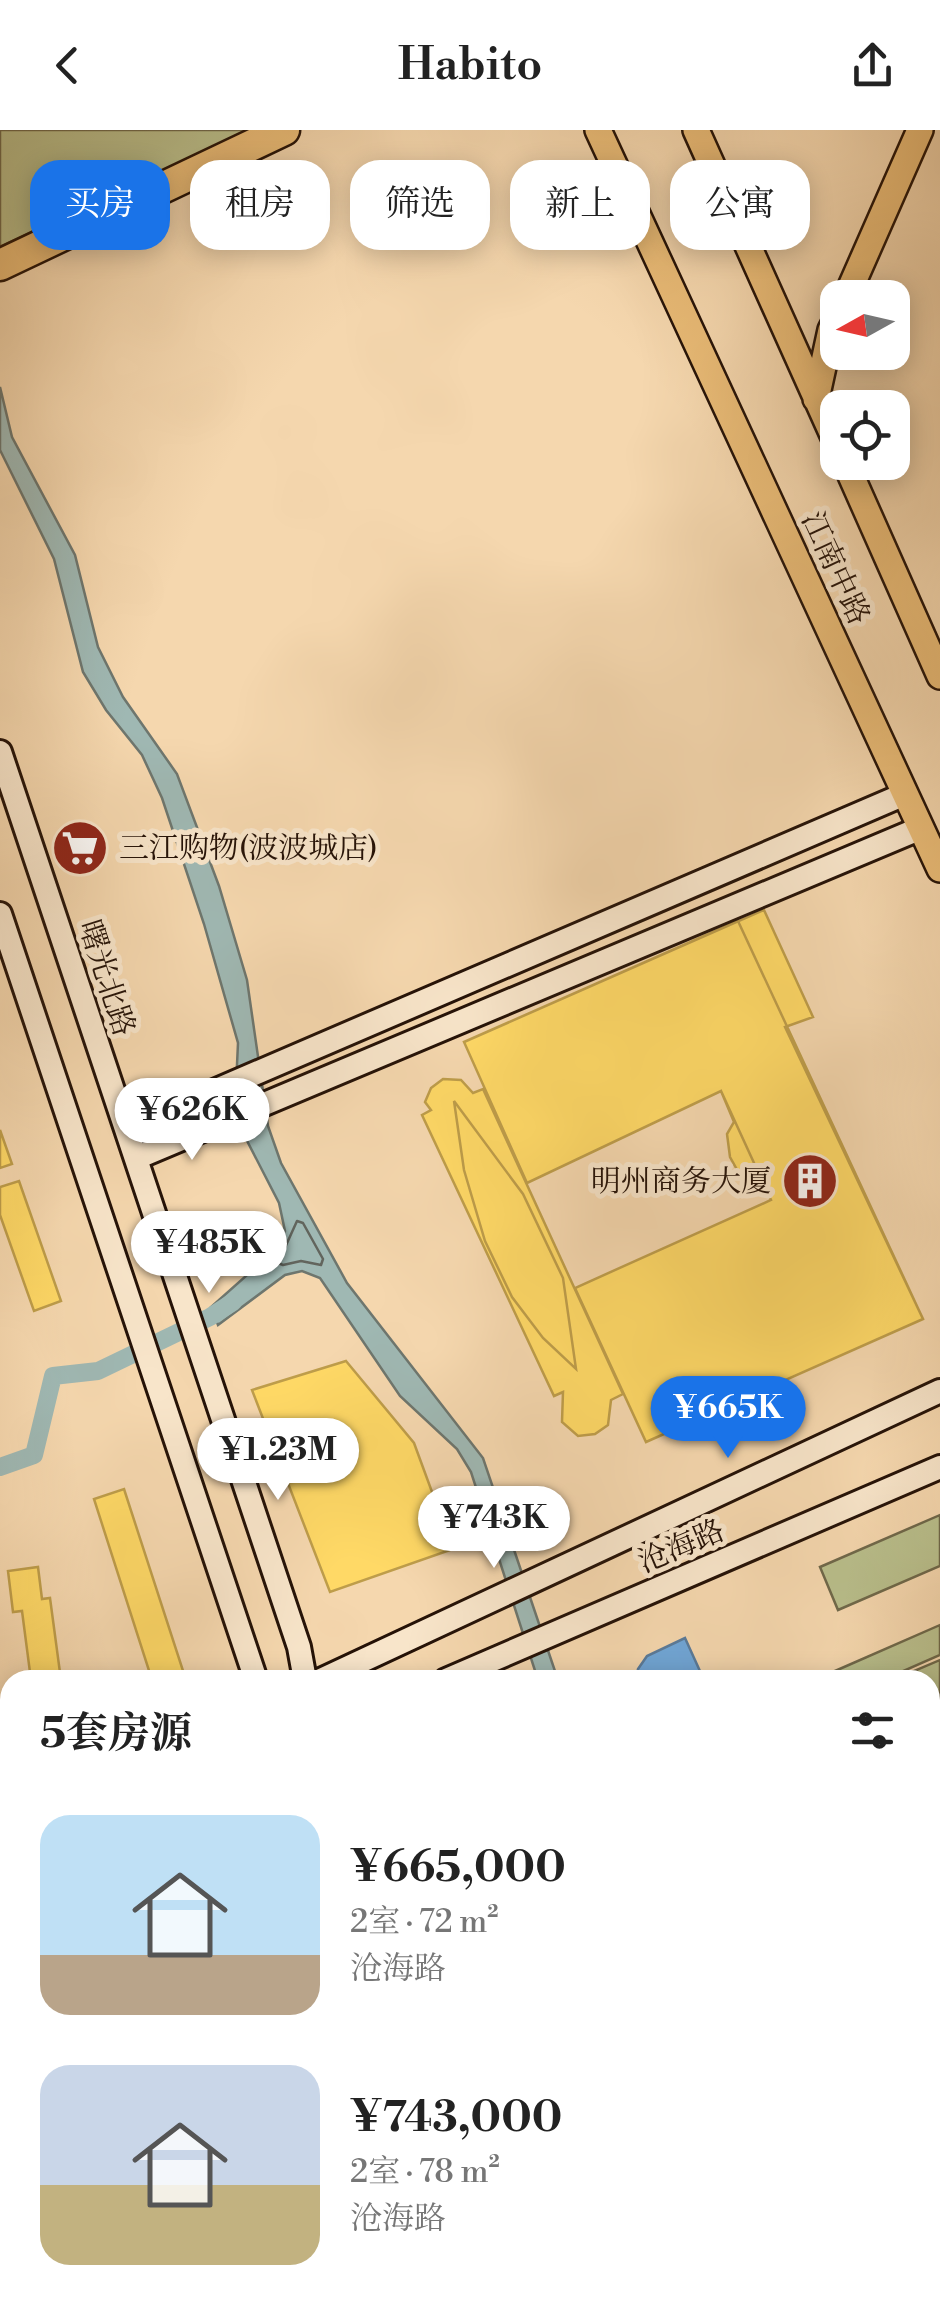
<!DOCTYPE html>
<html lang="zh">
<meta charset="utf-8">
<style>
:root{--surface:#fff;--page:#f6f6f6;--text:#222;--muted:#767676;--accent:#1a73e8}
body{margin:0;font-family:"Libre Bodoni","Noto Serif SC",serif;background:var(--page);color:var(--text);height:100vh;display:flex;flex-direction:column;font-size:38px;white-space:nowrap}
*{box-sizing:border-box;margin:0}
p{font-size:32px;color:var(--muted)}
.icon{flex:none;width:55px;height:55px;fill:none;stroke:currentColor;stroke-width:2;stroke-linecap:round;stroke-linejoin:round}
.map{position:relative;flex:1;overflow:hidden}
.sheet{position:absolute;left:0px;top:1540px;width:940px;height:642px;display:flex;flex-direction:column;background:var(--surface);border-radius:30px 30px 0 0;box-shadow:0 5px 25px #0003}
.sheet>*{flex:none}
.top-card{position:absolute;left:30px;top:30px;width:880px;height:90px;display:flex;gap:20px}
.needle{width:65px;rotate:262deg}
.tools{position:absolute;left:820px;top:150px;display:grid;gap:20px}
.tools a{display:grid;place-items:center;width:90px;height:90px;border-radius:20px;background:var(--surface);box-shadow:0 5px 25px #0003;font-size:50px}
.price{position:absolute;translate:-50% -85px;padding:0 22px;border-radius:35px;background:#fff;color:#222;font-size:32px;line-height:65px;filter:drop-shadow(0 2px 5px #0008)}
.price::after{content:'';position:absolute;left:50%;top:60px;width:30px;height:22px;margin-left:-15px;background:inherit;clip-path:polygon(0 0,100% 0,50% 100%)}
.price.active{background:var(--accent);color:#fff}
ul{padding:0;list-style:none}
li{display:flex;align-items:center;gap:30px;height:250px;padding:0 40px}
li span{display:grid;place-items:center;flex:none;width:280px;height:200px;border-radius:30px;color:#555}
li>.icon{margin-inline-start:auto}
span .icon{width:120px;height:120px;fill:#fffc;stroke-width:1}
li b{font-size:42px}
h2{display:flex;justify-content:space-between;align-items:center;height:120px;padding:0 40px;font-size:42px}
.chip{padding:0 35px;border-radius:30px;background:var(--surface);box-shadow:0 5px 25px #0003;font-size:35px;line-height:90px}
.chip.active{background:var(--accent);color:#fff}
header{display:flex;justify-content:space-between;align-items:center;height:130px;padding:0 40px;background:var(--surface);font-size:45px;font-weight:600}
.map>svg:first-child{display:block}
.green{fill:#b9bf8c;stroke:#6f684a;stroke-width:2.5}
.water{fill:#9fb8b3;stroke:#6e766e;stroke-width:2.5}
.homes{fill:#ffd966;stroke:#be9d4a;stroke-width:2.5}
.shops{fill:#e06666;stroke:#a84d4a;stroke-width:2.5}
.schools{fill:#6fa8dc;stroke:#597b9c;stroke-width:2.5}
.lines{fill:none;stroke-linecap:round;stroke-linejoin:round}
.shore{stroke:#62655d;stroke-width:2.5}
.canal{stroke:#9fb8b3;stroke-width:18}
.secondary-casing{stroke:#251207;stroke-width:28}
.primary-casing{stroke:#251207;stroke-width:30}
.highway-casing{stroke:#251207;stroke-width:35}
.secondary{stroke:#f8e5ca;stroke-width:22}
.primary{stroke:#eabc77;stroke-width:25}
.highway{stroke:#eabc77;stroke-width:30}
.labels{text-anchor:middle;stroke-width:10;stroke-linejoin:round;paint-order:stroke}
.street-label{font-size:30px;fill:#251207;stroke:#f8e5ca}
.poi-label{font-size:30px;fill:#251207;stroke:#f8e5ca;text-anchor:start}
</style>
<header><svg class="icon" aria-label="back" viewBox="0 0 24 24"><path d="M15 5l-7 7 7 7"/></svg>Habito<svg class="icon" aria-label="share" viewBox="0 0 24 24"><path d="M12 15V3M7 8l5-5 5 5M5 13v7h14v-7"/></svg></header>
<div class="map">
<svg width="940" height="2182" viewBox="0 0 940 2182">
<rect width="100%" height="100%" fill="#f5d7ae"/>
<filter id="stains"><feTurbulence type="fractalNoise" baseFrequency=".002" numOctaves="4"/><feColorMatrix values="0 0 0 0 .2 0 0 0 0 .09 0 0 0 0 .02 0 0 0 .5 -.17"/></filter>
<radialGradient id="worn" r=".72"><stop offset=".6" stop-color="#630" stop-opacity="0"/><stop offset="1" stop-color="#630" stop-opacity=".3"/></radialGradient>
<path class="green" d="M0,0H251L0,117Z
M940,1385V1436L838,1480L820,1437Z
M940,1495V1525L883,1550H839L835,1541Z
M940,1530V1661L930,1666V1550H893Z
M940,1668V1713L930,1717V1673Z"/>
<path class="water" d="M0,257L12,307L75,425L98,517L123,567L177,644L219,756L247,850L268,996L281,1033L347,1153L483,1328L558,1550H538L471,1342L457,1319L400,1266L320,1148L302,1141L285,1145L218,1195L211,1177L264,1130L285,1101L279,1073L243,1003L235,978L238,913L204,794L162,668L142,625L106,580L83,542L54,429L0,320Z
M940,2149V2177C913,2180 880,2182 856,2173L930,2172V2150Z"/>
<path class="homes" d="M764,780L813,887L785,897L923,1189L646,1312L575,1158L771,1070L761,1049L740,1045L730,1027L727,1004L734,992L721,961L527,1053L464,912Z
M738,791L923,1189L646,1312L575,1158L771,1070L721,961L527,1053L464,912Z
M443,949L461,950L473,963L483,959L623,1264L611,1270L608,1295L595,1304L578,1306L562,1292L563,1262L554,1266L422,985L431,980L425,972L431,958Z
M454,971L523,1064L563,1148L576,1239L543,1208L512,1167L485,1111L464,1040Z
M0,1000L12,1034L0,1038Z
M19,1051L61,1171L34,1181L0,1085V1057Z
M346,1231L414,1313L453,1419L330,1462L252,1260Z
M124,1359L186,1550H152L94,1369Z
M38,1437L42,1469L50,1468L61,1550H31L22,1481L13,1482L8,1441Z
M0,1926L10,1990V2108L3,2109L0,2086Z
M51,2172H86L87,2182H52Z
M166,2172H201L205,2182H170Z
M745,2172H779L783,2182H749Z"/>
<path class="shops" d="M277,2172H311L312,2182H279Z
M674,2172H723L704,2182H678Z
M743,2172H781L785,2182H747Z
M647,2173L652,2182H627Z"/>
<path class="schools" d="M685,1508L704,1550H636L638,1539L647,1526Z
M940,1734V1802L930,1807V1739Z
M930,1845L940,1867V1949L930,1927Z"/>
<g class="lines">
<path class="shore" d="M297,1091L303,1093L323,1129L321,1135L301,1131L283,1135L278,1133Z"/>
<path class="canal" d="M0,1337L34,1325L53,1246L98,1241L210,1187L233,1172"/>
<g class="secondary-casing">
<path id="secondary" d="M0,622L299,1517L305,1550
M0,784L256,1550
M126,999L905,664
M136,1028L921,698
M321,1550L940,1261
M446,1550L940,1337
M930,2009L940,2005
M366,2172L367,2182
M402,2172L403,2182
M537,2182L559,2172"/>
</g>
<g class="primary-casing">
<path id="primary" d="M598,0L940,739
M696,0L838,316
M846,168L920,0
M816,269L831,200L838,186
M845,332L940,546"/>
</g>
<g class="highway-casing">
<path id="highway" d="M0,135L284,0"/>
</g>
<use href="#secondary" class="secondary"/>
<use href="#primary" class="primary"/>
<use href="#highway" class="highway"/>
</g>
<defs>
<g id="supermarket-disc" transform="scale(2.875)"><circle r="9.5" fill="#8f2418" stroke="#f8e5ca"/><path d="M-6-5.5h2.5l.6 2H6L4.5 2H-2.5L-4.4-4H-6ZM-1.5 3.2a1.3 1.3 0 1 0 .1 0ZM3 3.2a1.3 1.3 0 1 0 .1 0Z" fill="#fff"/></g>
<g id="building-disc" transform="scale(2.875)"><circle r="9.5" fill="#8f2418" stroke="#f8e5ca"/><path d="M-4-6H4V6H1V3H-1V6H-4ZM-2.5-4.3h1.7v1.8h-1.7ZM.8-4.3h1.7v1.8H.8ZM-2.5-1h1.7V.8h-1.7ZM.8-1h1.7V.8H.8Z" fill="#fff"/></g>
</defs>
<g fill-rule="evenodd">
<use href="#supermarket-disc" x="80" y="718"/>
<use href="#building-disc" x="810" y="1051"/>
</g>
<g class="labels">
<g class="street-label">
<text transform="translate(836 438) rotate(65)" y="10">江南中路</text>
<text transform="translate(107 848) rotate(72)" y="10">曙光北路</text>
<text transform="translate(681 1416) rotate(-23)" y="10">沧海路</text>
</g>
<g class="poi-label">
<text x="119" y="728">三江购物(波波城店)</text>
<text x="771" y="1061" text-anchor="end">明州商务大厦</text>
</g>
</g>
<rect width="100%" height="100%" filter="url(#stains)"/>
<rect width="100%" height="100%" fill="url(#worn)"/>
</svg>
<div class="tools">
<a><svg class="needle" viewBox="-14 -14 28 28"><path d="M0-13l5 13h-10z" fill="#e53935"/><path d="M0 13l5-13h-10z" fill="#767676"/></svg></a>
<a><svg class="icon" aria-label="locate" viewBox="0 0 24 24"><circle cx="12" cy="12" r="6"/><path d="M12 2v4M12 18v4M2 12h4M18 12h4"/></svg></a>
</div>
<b class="price" style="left:192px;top:1033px">¥626K</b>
<b class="price" style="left:209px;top:1166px">¥485K</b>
<b class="price active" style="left:728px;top:1331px">¥665K</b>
<b class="price" style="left:278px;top:1373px">¥1.23M</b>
<b class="price" style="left:494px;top:1441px">¥743K</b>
<div class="top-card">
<a class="chip active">买房</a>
<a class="chip">租房</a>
<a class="chip">筛选</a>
<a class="chip">新上</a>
<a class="chip">公寓</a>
</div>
<section class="sheet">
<h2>5套房源<svg class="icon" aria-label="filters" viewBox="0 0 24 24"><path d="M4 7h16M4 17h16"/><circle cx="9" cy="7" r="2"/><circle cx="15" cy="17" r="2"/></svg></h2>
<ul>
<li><span style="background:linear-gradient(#bfe0f5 70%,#b9a48a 0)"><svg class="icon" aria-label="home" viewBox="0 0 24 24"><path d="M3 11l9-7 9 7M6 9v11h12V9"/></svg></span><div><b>¥665,000</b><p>2室 · 72 m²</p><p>沧海路</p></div></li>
<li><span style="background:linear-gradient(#c9d6e8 60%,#c2b280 0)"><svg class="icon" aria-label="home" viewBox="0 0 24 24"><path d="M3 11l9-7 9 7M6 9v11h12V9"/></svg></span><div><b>¥743,000</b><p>2室 · 78 m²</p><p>沧海路</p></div></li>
</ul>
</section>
</div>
